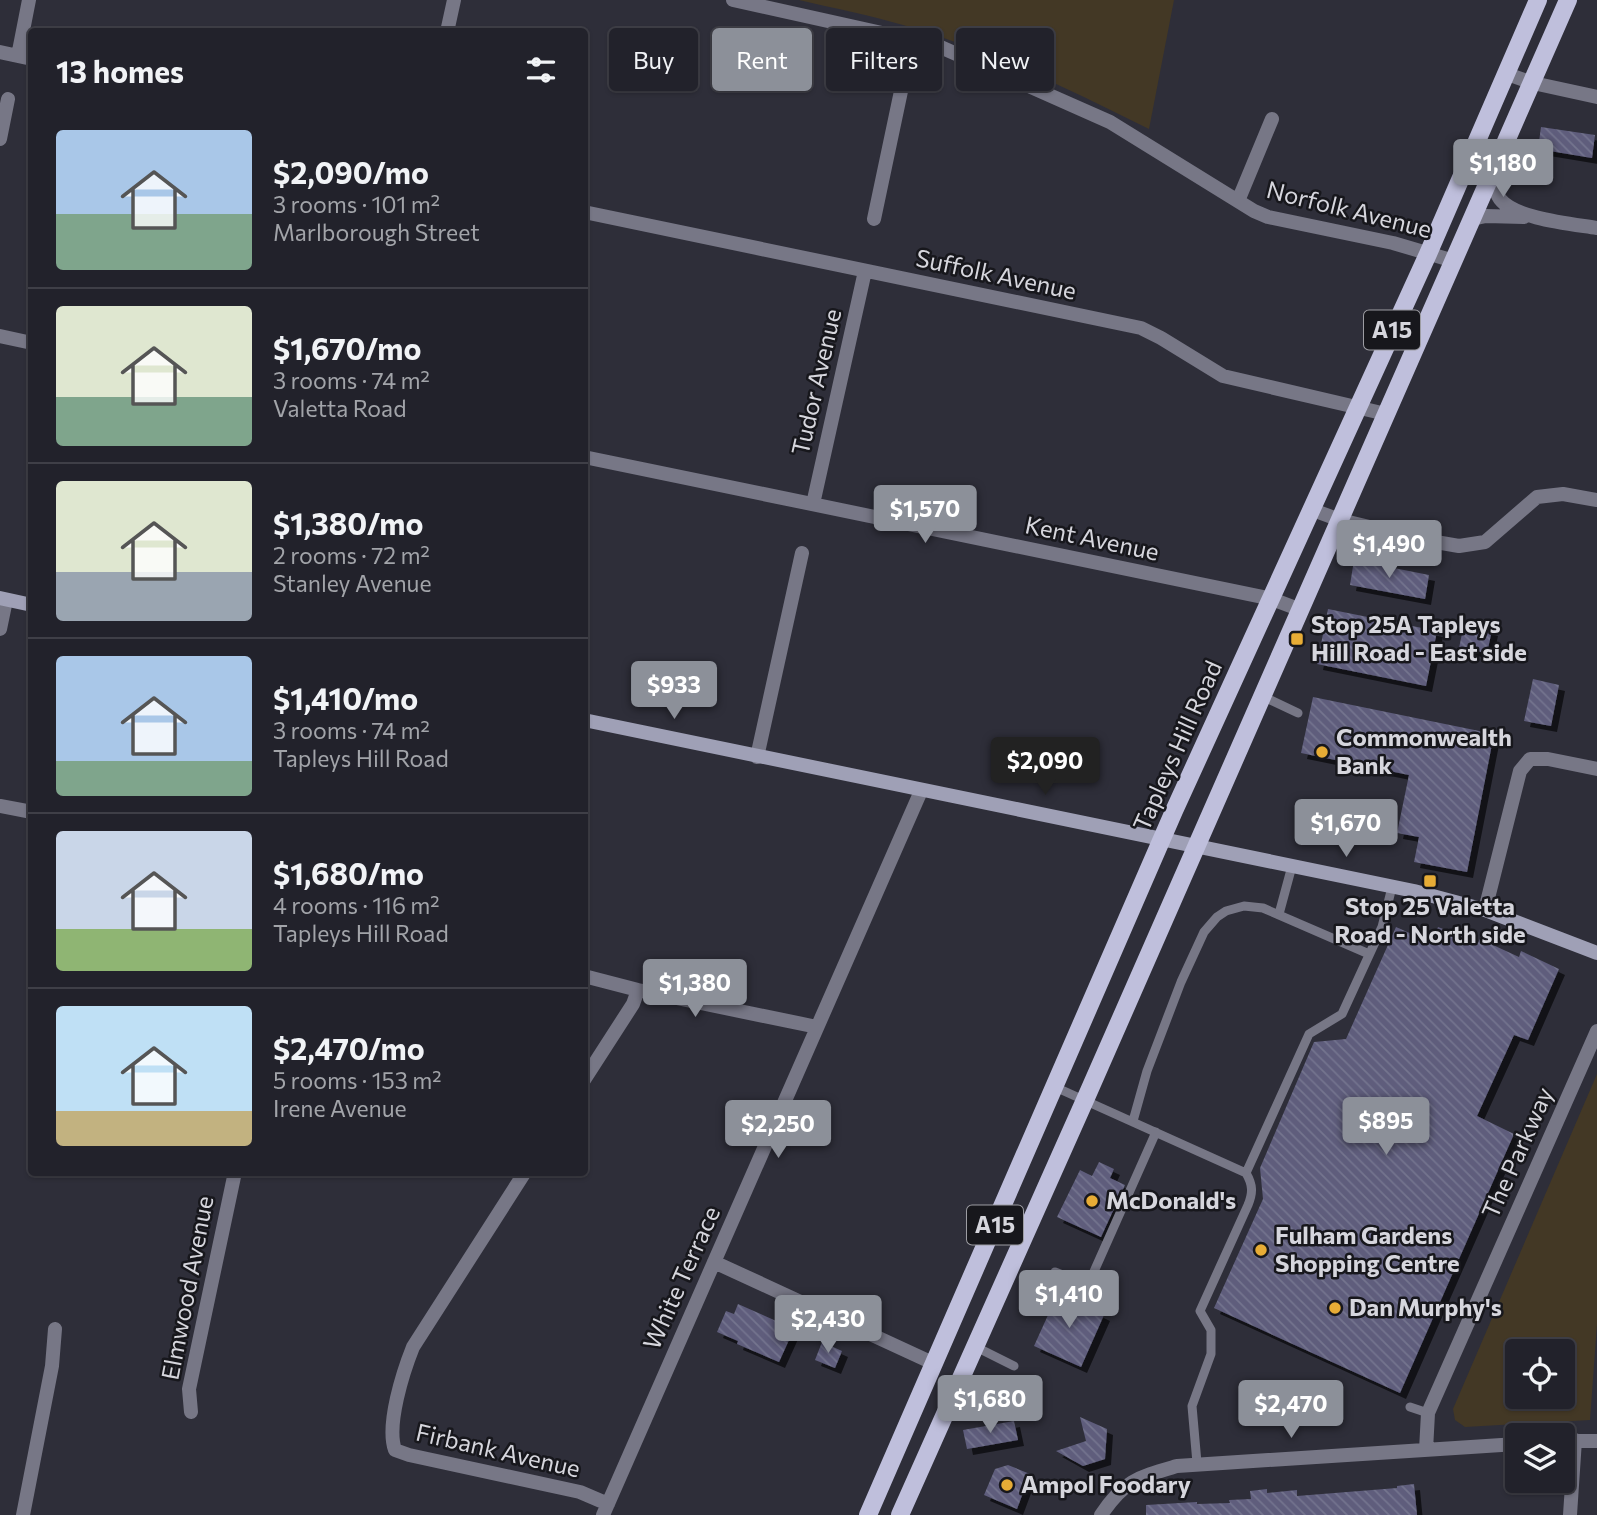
<!DOCTYPE html>
<meta charset="utf-8">
<style>
:root{--surface:#22222b;--page:#2a2a33;--text:#f1f3f6;--muted:#a2a4a9;--line:#3f3f47;--accent:#8c9099}
body{margin:0;font-family:Commissioner,sans-serif;background:var(--page);color:var(--text);height:100vh;display:flex;flex-direction:column;font-size:26px;white-space:nowrap}
*{box-sizing:border-box;margin:0}
p{font-size:23px;color:var(--muted)}
.icon{flex:none;width:38px;height:38px;fill:none;stroke:currentColor;stroke-width:2;stroke-linecap:round;stroke-linejoin:round}
.map{position:relative;flex:1;overflow:hidden}
.drawer{position:absolute;left:28px;top:28px;width:560px;height:1148px;display:flex;flex-direction:column;background:var(--surface);border-radius:7px;box-shadow:0 2px 5px #0004,0 0 0 2px var(--line)}
.drawer>*{flex:none}
.banner{position:absolute;left:609px;top:28px;width:665px;height:63px;display:flex;gap:14px}
.fabs{position:absolute;left:1505px;top:1339px;display:grid;gap:14px}
.fabs a{display:grid;place-items:center;width:70px;height:70px;border-radius:7px;background:var(--surface);box-shadow:0 2px 5px #0004,0 0 0 2px var(--line);font-size:35px}
.price{position:absolute;translate:-50% -60px;padding:0 16px;border-radius:7px;background:var(--accent);color:#fff;font-size:23px;line-height:46px;filter:drop-shadow(0 2px 4px #0008)}
.price::after{content:'';position:absolute;left:50%;top:42px;width:21px;height:16px;margin-left:-10px;background:inherit;clip-path:polygon(0 0,100% 0,50% 100%)}
.price.active{background:#222;color:#fff}
ul{padding:0;list-style:none}
li{display:flex;align-items:center;gap:21px;height:175px;padding:0 28px}
li+li{border-top:2px solid var(--line)}
li span{display:grid;place-items:center;flex:none;width:196px;height:140px;border-radius:7px;color:#555}
li>.icon{margin-inline-start:auto}
span .icon{width:84px;height:84px;fill:#fffc;stroke-width:1}
li b{font-size:30px}
h2{display:flex;justify-content:space-between;align-items:center;height:84px;padding:0 28px;font-size:30px}
.tag{padding:0 24px;border-radius:7px;background:var(--surface);box-shadow:0 2px 5px #0004,0 0 0 2px var(--line);font-size:24px;line-height:63px}
.tag.active{background:var(--accent);color:#fff}
.map>svg:first-child{display:block}
.park{fill:#433825;fill-rule:evenodd}
.building{fill:url(#building-back-hatch);filter:url(#shadow)}
.lines{fill:none;stroke-linecap:round;stroke-linejoin:round}
.lane{stroke:#777786;stroke-width:9}
.street{stroke:#777786;stroke-width:14}
.secondary{stroke:#9fa0b6;stroke-width:14}
.primary{stroke:#bfbfdc;stroke-width:18}
.poi-dot{fill:#e7ac36;stroke:#17171c;stroke-width:2.5}
.labels{text-anchor:middle;stroke-width:5;stroke-linejoin:round;paint-order:stroke}
.shield{fill:#17171c;stroke:#9d9da3;stroke-width:2}
.shield-label{font-size:23px;font-weight:bold;fill:#d6d6dd}
.street-label{font-size:24px;fill:#d6d6dd;stroke:#17171c}
.poi-label{font-size:24px;font-weight:bold;fill:#d6d6dd;stroke:#17171c;text-anchor:start}
</style>
<div class="map">
<svg width="1597" height="1515" viewBox="0 0 1597 1515">
<defs>
<pattern id="building-back-hatch" width="6" height="6" patternUnits="userSpaceOnUse" patternTransform="scale(1.75)"><rect width="6" height="6" fill="#5e5d7c"/><path d="M-1 5l2 2M0 0l6 6M5-1l2 2" fill="none" stroke="#74748e"/></pattern>
<filter id="shadow"><feDropShadow dx="6" dy="6" stdDeviation="0" flood-color="#0009"/></filter>
</defs>
<rect width="100%" height="100%" fill="#2e2e39"/>
<path class="park" d="M799,0H1174L1149,129C1069,89 988,50 903,25C869,15 833,8 799,0Z
M1597,1074V1324L1590,1420L1465,1427L1455,1420L1453,1409ZM1517,1351H1563V1396H1517Z"/>
<path class="building" d="M1541,127L1595,135L1592,158L1538,149Z
M1354,560L1429,575L1425,599L1350,585Z
M1328,609L1437,631L1426,686L1317,664Z
M1464,624L1492,630L1487,653L1459,648Z
M1533,679L1559,685L1551,726L1524,721Z
M1313,697L1494,734L1467,872L1414,862L1419,837L1397,833L1409,775L1301,753Z
M1396,927L1432,943L1438,927L1478,943L1480,939L1519,957L1521,951L1559,969L1528,1040L1514,1035L1477,1116L1514,1134L1400,1393L1214,1308L1263,1199L1260,1168L1314,1042L1346,1039Z
M1099,1162L1114,1169L1110,1178L1125,1185L1101,1237L1057,1217L1080,1170L1092,1176Z
M1058,1293L1104,1315L1081,1367L1034,1346Z
M738,1304L794,1329L779,1362L737,1344L738,1341L717,1332L726,1311L734,1314Z
M822,1342L842,1351L835,1368L815,1360Z
M1080,1417L1107,1429L1105,1459L1083,1466L1056,1451L1086,1441Z
M1014,1421L1018,1440L967,1449L963,1430Z
M1008,1465L1030,1474L1017,1509L984,1495L995,1469Z
M1414,1484L1417,1515H1146V1505L1197,1502V1504L1230,1503L1229,1500L1251,1499L1250,1491L1267,1489V1493L1297,1490V1496L1397,1488V1486Z"/>
<g class="lines">
<path class="lane" d="M1262,696L1298,713
M1279,914L1292,866
M1055,1087L1246,1173C1253,1185 1253,1193 1248,1205L1200,1311L1211,1330V1354L1192,1406L1197,1463
M1133,1121L1147,1071L1181,982L1204,932L1217,917L1226,911L1244,906L1263,908L1369,954
M1246,1173L1309,1034L1342,1014L1382,927L1392,887
M1055,1272L1088,1285L1156,1132
M976,1347L1014,1366
M1410,1407L1428,1413"/>
<path class="street" d="M733,0L936,45L1110,122L1254,211L1268,217L1393,243L1454,261
M447,32L454,0
M0,52L32,59
M18,56L29,0
M1507,74L1533,83L1597,97
M0,139L8,99
M1490,178C1493,185 1496,193 1500,199C1515,219 1573,224 1597,228
M1238,201L1272,119
M584,212L1141,328L1161,338L1223,376L1386,414
M874,219L912,39
M1472,219L1486,216L1524,217
M0,336L32,343
M584,457L1272,599L1301,610
M813,504L865,271
M1310,509L1340,520L1424,540L1459,546L1485,542L1537,497L1563,494L1597,500
M0,629L6,600
M757,757L802,553
M0,806L32,812
M1485,910L1520,771L1530,759H1548L1597,769
M584,976L638,990L817,1027
M584,1080L633,1004L638,990
M525,1172L413,1347C403,1372 386,1425 395,1450L409,1455L580,1492L608,1504
M714,1262L935,1364
M191,1412L189,1389L235,1172
M1563,1441H1597
M1426,1450L1428,1413L1597,1031
M23,1515L52,1366L55,1329
M603,1515L921,791
M1101,1515C1124,1480 1139,1477 1177,1466L1517,1444
M1570,1515L1575,1440"/>
<path class="secondary" d="M0,598L32,605
M584,720L1414,891L1485,910L1597,953"/>
<path class="primary" d="M868,1515L1174,811L1428,254L1538,0
M900,1515L1085,1100L1568,0"/>
</g>
<g class="poi-dot">
<rect x="1290" y="632" width="14" height="14" rx="3.5"/>
<circle cx="1322" cy="752" r="7"/>
<rect x="1423" y="874" width="14" height="14" rx="3.5"/>
<circle cx="1092" cy="1201" r="7"/>
<circle cx="1261" cy="1250" r="7"/>
<circle cx="1335" cy="1308" r="7"/>
<circle cx="1007" cy="1485" r="7"/>
</g>
<g class="labels">
<g class="shield">
<rect x="1364" y="310.5" width="56" height="39" rx="5"/>
<rect x="967" y="1205.5" width="56" height="39" rx="5"/>
</g>
<g class="shield-label">
<text x="1392" y="338">A15</text>
<text x="995" y="1233">A15</text>
</g>
<g class="street-label">
<text transform="translate(1349 210) rotate(14)" y="8">Norfolk Avenue</text>
<text transform="translate(996 275) rotate(12)" y="8">Suffolk Avenue</text>
<text transform="translate(817 382) rotate(-77)" y="8">Tudor Avenue</text>
<text transform="translate(1092 539) rotate(12)" y="8">Kent Avenue</text>
<text transform="translate(1178 746) rotate(-66)" y="8">Tapleys Hill Road</text>
<text transform="translate(1518 1153) rotate(-66)" y="8">The Parkway</text>
<text transform="translate(682 1278) rotate(-66)" y="8">White Terrace</text>
<text transform="translate(188 1288) rotate(-79)" y="8">Elmwood Avenue</text>
<text transform="translate(498 1451) rotate(13)" y="8">Firbank Avenue</text>
</g>
<g class="poi-label">
<text x="1311" y="633">Stop 25A Tapleys<tspan x="1311" dy="28">Hill Road - East side</tspan></text>
<text x="1336" y="746">Commonwealth<tspan x="1336" dy="28">Bank</tspan></text>
<text x="1430" y="915" text-anchor="middle">Stop 25 Valetta<tspan x="1430" dy="28">Road - North side</tspan></text>
<text x="1106" y="1209">McDonald's</text>
<text x="1275" y="1244">Fulham Gardens<tspan x="1275" dy="28">Shopping Centre</tspan></text>
<text x="1349" y="1316">Dan Murphy's</text>
<text x="1021" y="1493">Ampol Foodary</text>
</g>
</g>
</svg>
<div class="fabs">
<a><svg class="icon" aria-label="locate" viewBox="0 0 24 24"><circle cx="12" cy="12" r="6"/><path d="M12 2v4M12 18v4M2 12h4M18 12h4"/></svg></a>
<a><svg class="icon" aria-label="layers" viewBox="0 0 24 24"><path d="M12 4l9 5-9 5-9-5zM3 14l9 5 9-5"/></svg></a>
</div>
<b class="price" style="left:1503px;top:199px">$1,180</b>
<b class="price" style="left:925px;top:545px">$1,570</b>
<b class="price" style="left:1389px;top:580px">$1,490</b>
<b class="price" style="left:674px;top:721px">$933</b>
<b class="price active" style="left:1045px;top:797px">$2,090</b>
<b class="price" style="left:1346px;top:859px">$1,670</b>
<b class="price" style="left:695px;top:1019px">$1,380</b>
<b class="price" style="left:1386px;top:1157px">$895</b>
<b class="price" style="left:778px;top:1160px">$2,250</b>
<b class="price" style="left:1069px;top:1330px">$1,410</b>
<b class="price" style="left:828px;top:1355px">$2,430</b>
<b class="price" style="left:990px;top:1435px">$1,680</b>
<b class="price" style="left:1291px;top:1440px">$2,470</b>
<div class="banner">
<a class="tag">Buy</a>
<a class="tag active">Rent</a>
<a class="tag">Filters</a>
<a class="tag">New</a>
</div>
<section class="drawer">
<h2>13 homes<svg class="icon" aria-label="filters" viewBox="0 0 24 24"><path d="M4 7h16M4 17h16"/><circle cx="9" cy="7" r="2"/><circle cx="15" cy="17" r="2"/></svg></h2>
<ul>
<li><span style="background:linear-gradient(#a9c7e8 60%,#7fa58c 0)"><svg class="icon" aria-label="home" viewBox="0 0 24 24"><path d="M3 11l9-7 9 7M6 9v11h12V9"/></svg></span><div><b>$2,090/mo</b><p>3 rooms · 101 m²</p><p>Marlborough Street</p></div></li>
<li><span style="background:linear-gradient(#dfe7d0 65%,#7fa58c 0)"><svg class="icon" aria-label="home" viewBox="0 0 24 24"><path d="M3 11l9-7 9 7M6 9v11h12V9"/></svg></span><div><b>$1,670/mo</b><p>3 rooms · 74 m²</p><p>Valetta Road</p></div></li>
<li><span style="background:linear-gradient(#dfe7d0 65%,#9aa5b1 0)"><svg class="icon" aria-label="home" viewBox="0 0 24 24"><path d="M3 11l9-7 9 7M6 9v11h12V9"/></svg></span><div><b>$1,380/mo</b><p>2 rooms · 72 m²</p><p>Stanley Avenue</p></div></li>
<li><span style="background:linear-gradient(#a9c7e8 75%,#7fa58c 0)"><svg class="icon" aria-label="home" viewBox="0 0 24 24"><path d="M3 11l9-7 9 7M6 9v11h12V9"/></svg></span><div><b>$1,410/mo</b><p>3 rooms · 74 m²</p><p>Tapleys Hill Road</p></div></li>
<li><span style="background:linear-gradient(#c9d6e8 70%,#8fb573 0)"><svg class="icon" aria-label="home" viewBox="0 0 24 24"><path d="M3 11l9-7 9 7M6 9v11h12V9"/></svg></span><div><b>$1,680/mo</b><p>4 rooms · 116 m²</p><p>Tapleys Hill Road</p></div></li>
<li><span style="background:linear-gradient(#bfe0f5 75%,#c2b280 0)"><svg class="icon" aria-label="home" viewBox="0 0 24 24"><path d="M3 11l9-7 9 7M6 9v11h12V9"/></svg></span><div><b>$2,470/mo</b><p>5 rooms · 153 m²</p><p>Irene Avenue</p></div></li>
</ul>
</section>
</div>
